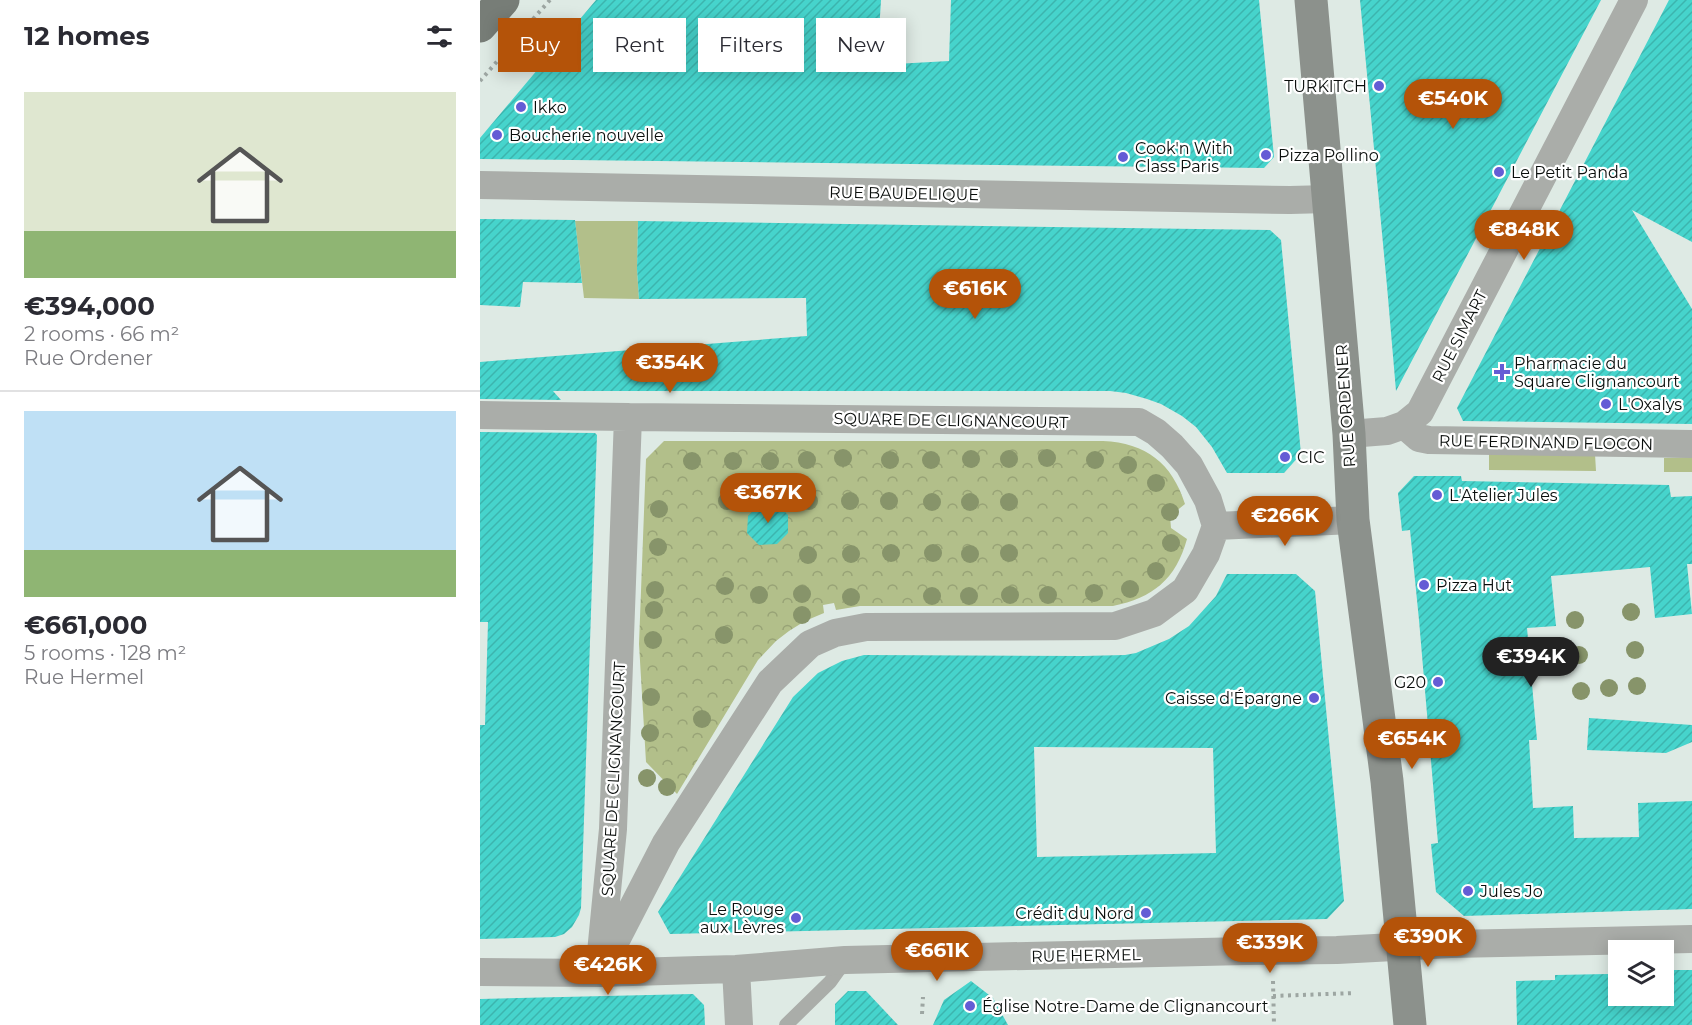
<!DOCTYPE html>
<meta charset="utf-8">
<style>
:root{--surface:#fff;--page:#f7f7f7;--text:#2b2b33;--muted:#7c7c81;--line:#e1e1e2;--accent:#b45309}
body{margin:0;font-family:Montserrat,sans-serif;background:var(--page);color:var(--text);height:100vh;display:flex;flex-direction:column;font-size:22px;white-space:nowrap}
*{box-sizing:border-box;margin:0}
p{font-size:20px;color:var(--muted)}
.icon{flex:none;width:33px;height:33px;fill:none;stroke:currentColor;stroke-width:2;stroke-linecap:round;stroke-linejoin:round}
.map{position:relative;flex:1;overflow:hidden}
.drawer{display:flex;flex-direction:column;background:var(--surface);width:480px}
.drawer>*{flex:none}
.banner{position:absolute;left:18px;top:18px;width:570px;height:54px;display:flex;gap:12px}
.controls{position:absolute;left:1128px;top:940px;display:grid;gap:12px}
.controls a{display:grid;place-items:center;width:66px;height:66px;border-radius:0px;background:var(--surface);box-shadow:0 3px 15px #0003;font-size:30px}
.price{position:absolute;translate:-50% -51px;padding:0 14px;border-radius:21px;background:var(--accent);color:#fff;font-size:20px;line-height:39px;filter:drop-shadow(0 2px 3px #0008)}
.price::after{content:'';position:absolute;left:50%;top:36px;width:18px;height:14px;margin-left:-9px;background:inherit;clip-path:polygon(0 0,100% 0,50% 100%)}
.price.active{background:#222;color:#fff}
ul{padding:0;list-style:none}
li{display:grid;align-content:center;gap:12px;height:318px;padding:0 24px}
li+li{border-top:2px solid var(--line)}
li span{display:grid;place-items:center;height:186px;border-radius:0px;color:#555}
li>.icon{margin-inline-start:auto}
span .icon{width:108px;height:108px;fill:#fffc;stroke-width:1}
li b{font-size:26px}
h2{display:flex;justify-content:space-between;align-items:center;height:72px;padding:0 24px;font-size:26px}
.tag{padding:0 21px;border-radius:0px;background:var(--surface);box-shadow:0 3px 15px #0003;font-size:21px;line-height:54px}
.tag.active{background:var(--accent);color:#fff}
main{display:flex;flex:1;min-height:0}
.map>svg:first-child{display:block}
.green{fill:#b2bf8a}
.park{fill:url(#park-crowns)}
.building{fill:url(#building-hatch);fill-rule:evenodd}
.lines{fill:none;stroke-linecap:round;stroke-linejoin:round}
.path{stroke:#9da6a2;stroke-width:4;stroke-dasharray:3 4.5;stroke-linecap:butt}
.lane{stroke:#aaada9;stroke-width:14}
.street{stroke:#aaada9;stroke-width:28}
.secondary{stroke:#8c918c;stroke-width:33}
.primary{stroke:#777d77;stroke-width:33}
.tree{fill:#87946a}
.poi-dot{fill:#645cd5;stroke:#fff;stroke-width:2}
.labels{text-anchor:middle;stroke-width:4.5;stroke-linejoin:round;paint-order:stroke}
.poi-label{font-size:16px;fill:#0a0e0c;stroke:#fff;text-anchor:start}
.street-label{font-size:16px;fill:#0a0e0c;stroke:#fff}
</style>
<main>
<section class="drawer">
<h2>12 homes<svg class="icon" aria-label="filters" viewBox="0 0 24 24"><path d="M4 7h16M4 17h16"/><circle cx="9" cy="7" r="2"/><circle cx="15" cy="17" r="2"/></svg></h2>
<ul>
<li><span style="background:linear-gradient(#dfe7d0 75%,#8fb573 0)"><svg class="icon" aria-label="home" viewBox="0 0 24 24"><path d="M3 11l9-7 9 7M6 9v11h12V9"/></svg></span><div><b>€394,000</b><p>2 rooms · 66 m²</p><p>Rue Ordener</p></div></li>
<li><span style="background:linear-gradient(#bfe0f5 75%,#8fb573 0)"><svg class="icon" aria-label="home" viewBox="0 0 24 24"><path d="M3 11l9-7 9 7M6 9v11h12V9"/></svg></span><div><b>€661,000</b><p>5 rooms · 128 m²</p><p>Rue Hermel</p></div></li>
</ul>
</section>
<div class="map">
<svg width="1212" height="1025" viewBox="0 0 1212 1025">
<defs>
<pattern id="park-crowns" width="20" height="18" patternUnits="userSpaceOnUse" patternTransform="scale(1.5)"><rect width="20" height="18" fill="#b2bf8a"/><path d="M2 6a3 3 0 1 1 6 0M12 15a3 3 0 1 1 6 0" fill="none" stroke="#98a376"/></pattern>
<pattern id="building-hatch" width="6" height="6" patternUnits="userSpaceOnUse" patternTransform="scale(1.5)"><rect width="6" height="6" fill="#46d4cc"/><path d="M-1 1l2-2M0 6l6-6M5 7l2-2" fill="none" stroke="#3cb5ae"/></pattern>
</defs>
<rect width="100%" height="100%" fill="#deeae4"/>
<path class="green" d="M95,221H158L157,269L159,299L104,298Z
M1009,454H1115L1116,471L1009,470Z
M1212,457V472H1184V458Z"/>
<path class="park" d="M184,441H623C666,443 692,463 705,504L690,516L691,528L707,539C696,579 673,598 633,606H380L356,610L354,603L343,605L344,613L325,621L309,631L296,641L278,660L197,794L166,762L159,644L166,459Z"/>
<path class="building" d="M116,0H401L397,65L469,61L471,0H779L794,157L784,168L0,159V138Z
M880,0H1121L916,391L907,286Z
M1189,0H1212V242L1152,210L1212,309V424L983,421L977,408Z
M0,219L95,220L102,283L43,282L40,307L0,305Z
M158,221L790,230L801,240L821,454L804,473H747L732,447L716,427L702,416L681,404L667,399L646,393L630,391H73L81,400L0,399V362L327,336L326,298L159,299L157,269Z
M0,432L115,433L117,435L101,908L99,915L92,927L84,934L75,937L0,939V725H5L8,622H0Z
M934,476H981L982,481L1189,485L1191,497L1212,496V564H1207L1212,614L1175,618L1170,567L1071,576L1076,626L1047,628L1057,740H1049L1053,808L1093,806L1094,838L1159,837L1158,803L1212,801V909L984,916L956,892L951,844L958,843L939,620L930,530L922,531L918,493Z
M280,504H297L308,515V533L297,544L279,545L267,533L268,516Z
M747,574H816L835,591L864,901L847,919L190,934L178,912L313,697L338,673L362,661L384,655L603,656L645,655L656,653L689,639L709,626L736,596ZM554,747L733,748L736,853L557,857Z
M1109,718L1212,725V742L1186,753L1107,750Z
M1184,970H1212V1025H1037L1036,981L1075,980V975L1128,974V972H1138V996H1184Z
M491,981L513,998L528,1025H453L464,1000Z
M368,991H386L418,1025H355V1004Z
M213,994L224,1005L225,1025H0V999Z"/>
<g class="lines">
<path class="path" d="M53,19L70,0
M0,81L27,50
M793,981L794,1025
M793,996L875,993
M442,1014L443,997"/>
<path class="lane" d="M306,1025L350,982L365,961"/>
<path class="street" d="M0,185L810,200L848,199
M0,415L148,417
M148,417L659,422L676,432L692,446L709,465L728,500L736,526L726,554L705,590L674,613L635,626L386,627L355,633L330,644L290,682L186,843L119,973L133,829Z
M924,425L939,438L949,440L1212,444
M869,434L907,431L924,425L940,412L1154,0
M736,526L873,520
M256,969L259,1025
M0,972L119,973L219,970L256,969L365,960L766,951L857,950L971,944L1212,939"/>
<path class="secondary" d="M831,0L869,434L873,520L907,781L930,1025"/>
<path class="primary" d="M0,26L23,0"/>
</g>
<g class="tree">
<circle cx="363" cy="458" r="9"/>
<circle cx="567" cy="458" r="9"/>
<circle cx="491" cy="459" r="9"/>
<circle cx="529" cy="459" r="9"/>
<circle cx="327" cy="460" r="9"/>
<circle cx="410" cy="460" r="9"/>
<circle cx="451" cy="460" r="9"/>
<circle cx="615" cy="460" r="9"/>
<circle cx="212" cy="461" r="9"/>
<circle cx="253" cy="461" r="9"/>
<circle cx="290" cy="461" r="9"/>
<circle cx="648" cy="465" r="9"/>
<circle cx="676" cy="483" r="9"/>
<circle cx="247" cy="501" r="9"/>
<circle cx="329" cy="501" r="9"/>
<circle cx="370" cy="501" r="9"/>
<circle cx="409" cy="501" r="9"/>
<circle cx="452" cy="502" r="9"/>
<circle cx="490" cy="502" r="9"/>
<circle cx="529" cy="502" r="9"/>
<circle cx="179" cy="509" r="9"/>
<circle cx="690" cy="512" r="9"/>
<circle cx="691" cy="543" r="9"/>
<circle cx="178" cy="547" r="9"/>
<circle cx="411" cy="553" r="9"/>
<circle cx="453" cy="553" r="9"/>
<circle cx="529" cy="553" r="9"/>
<circle cx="371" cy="554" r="9"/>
<circle cx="490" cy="554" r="9"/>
<circle cx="328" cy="555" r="9"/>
<circle cx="676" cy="571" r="9"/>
<circle cx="245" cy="586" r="9"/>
<circle cx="650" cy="589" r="9"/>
<circle cx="175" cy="590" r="9"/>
<circle cx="614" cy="593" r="9"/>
<circle cx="322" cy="594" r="9"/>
<circle cx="279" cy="595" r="9"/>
<circle cx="530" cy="595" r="9"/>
<circle cx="568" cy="595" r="9"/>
<circle cx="452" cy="596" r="9"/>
<circle cx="489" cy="596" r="9"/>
<circle cx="371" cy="597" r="9"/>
<circle cx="174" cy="610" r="9"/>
<circle cx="1151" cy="612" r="9"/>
<circle cx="322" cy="615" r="9"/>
<circle cx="1095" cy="620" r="9"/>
<circle cx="244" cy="635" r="9"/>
<circle cx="173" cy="640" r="9"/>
<circle cx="1155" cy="650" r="9"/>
<circle cx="1099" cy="655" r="9"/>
<circle cx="1157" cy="686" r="9"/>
<circle cx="1129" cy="688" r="9"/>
<circle cx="1101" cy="691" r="9"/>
<circle cx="171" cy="697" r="9"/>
<circle cx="222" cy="719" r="9"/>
<circle cx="170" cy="733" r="9"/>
<circle cx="167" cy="778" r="9"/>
<circle cx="187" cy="787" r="9"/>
</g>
<g class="poi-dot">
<circle cx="899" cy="86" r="6"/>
<circle cx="41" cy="107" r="6"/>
<circle cx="17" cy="135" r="6"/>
<circle cx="786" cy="155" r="6"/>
<circle cx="643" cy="157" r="6"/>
<circle cx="1019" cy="172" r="6"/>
<path d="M1019 363h6v6h6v6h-6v6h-6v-6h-6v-6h6z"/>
<circle cx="1126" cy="404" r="6"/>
<circle cx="805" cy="457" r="6"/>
<circle cx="957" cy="495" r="6"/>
<circle cx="944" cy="585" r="6"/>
<circle cx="958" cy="682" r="6"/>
<circle cx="834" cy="698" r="6"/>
<circle cx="988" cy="891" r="6"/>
<circle cx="666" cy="913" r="6"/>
<circle cx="316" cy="918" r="6"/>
<circle cx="490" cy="1006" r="6"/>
</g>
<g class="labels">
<g class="poi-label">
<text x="887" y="92" text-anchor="end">TURKITCH</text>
<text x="53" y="113">Ikko</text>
<text x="29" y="141">Boucherie nouvelle</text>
<text x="655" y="154">Cook'n With<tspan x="655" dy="18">Class Paris</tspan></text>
<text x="798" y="161">Pizza Pollino</text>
<text x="1031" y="178">Le Petit Panda</text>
<text x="1034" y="369">Pharmacie du<tspan x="1034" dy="18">Square Clignancourt</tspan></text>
<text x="1138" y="410">L'Oxalys</text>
<text x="817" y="463">CIC</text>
<text x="969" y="501">L'Atelier Jules</text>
<text x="956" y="591">Pizza Hut</text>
<text x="946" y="688" text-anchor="end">G20</text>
<text x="822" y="704" text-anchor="end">Caisse d'Épargne</text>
<text x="1000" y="897">Jules Jo</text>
<text x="304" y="915" text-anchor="end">Le Rouge<tspan x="304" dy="18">aux Lèvres</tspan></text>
<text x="654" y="919" text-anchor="end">Crédit du Nord</text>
<text x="502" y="1012">Église Notre-Dame de Clignancourt</text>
</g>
<g class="street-label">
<text transform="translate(424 193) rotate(1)" y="6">RUE BAUDELIQUE</text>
<text transform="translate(979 336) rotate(-63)" y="6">RUE SIMART</text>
<text transform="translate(865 406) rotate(-94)" y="6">RUE ORDENER</text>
<text transform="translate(471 420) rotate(1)" y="6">SQUARE DE CLIGNANCOURT</text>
<text transform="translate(1066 442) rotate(1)" y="6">RUE FERDINAND FLOCON</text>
<text transform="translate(133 779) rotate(-87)" y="6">SQUARE DE CLIGNANCOURT</text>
<text transform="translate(606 955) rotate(-1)" y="6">RUE HERMEL</text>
</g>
</g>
</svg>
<div class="controls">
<a><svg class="icon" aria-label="layers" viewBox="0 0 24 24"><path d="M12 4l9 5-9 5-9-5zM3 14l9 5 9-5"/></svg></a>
</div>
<b class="price" style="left:973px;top:130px">€540K</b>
<b class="price" style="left:1044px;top:261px">€848K</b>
<b class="price" style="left:495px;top:320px">€616K</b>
<b class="price" style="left:190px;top:394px">€354K</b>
<b class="price" style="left:288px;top:524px">€367K</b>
<b class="price" style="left:805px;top:547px">€266K</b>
<b class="price active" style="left:1051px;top:688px">€394K</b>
<b class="price" style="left:932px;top:770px">€654K</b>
<b class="price" style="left:948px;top:968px">€390K</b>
<b class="price" style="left:790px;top:974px">€339K</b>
<b class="price" style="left:457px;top:982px">€661K</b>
<b class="price" style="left:128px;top:996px">€426K</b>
<div class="banner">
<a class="tag active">Buy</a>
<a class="tag">Rent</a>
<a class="tag">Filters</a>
<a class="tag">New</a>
</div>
</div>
</main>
